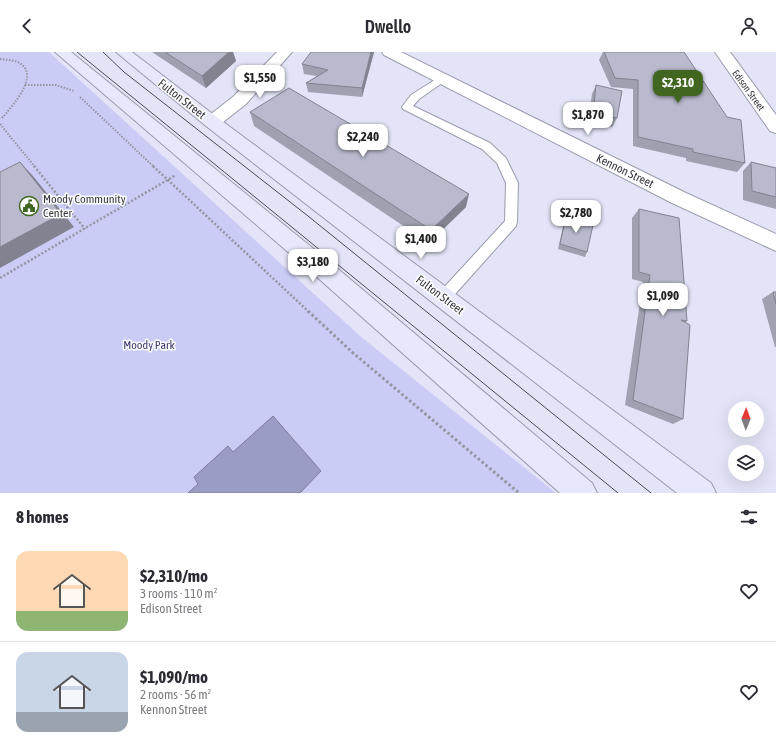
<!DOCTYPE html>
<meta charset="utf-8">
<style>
:root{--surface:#fff;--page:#f7f7f7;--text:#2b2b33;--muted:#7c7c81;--line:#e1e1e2;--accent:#406620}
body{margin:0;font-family:"Asap Condensed",sans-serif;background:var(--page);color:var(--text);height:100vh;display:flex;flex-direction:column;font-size:15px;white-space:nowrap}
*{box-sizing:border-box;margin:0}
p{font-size:13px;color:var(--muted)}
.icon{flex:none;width:22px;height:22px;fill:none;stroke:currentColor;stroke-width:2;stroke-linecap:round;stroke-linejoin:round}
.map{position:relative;height:441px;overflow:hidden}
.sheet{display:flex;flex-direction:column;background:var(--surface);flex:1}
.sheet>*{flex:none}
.needle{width:26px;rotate:1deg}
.tools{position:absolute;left:728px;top:349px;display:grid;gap:8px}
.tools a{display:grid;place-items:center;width:36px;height:36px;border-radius:50%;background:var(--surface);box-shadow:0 4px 16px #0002;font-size:20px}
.price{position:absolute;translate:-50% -34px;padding:0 9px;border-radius:8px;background:#fff;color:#222;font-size:13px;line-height:26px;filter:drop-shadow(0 1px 2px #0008)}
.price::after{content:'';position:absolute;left:50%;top:24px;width:12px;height:9px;margin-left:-6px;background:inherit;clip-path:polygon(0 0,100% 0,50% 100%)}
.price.current{background:var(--accent);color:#fff}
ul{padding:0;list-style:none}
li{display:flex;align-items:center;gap:12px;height:100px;padding:0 16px}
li+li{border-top:1px solid var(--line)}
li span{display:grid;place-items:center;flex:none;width:112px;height:80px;border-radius:12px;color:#555}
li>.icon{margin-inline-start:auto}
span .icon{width:48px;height:48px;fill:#fffc;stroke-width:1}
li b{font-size:17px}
h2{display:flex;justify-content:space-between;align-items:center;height:48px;padding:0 16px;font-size:17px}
header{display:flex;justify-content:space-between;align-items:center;height:52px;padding:0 16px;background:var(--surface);font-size:18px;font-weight:600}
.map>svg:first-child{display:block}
.green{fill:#caccf5}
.water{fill:#9b9cc4;stroke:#7d7d9c}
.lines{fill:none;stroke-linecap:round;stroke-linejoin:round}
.lane-casing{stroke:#9a9bad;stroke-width:2}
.street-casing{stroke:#9a9bad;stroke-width:2}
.secondary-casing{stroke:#9a9bad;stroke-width:2}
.path-far2{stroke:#9494a2;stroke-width:2;stroke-dasharray:1.5 1.5;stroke-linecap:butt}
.path-far1{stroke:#9494a2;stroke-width:2.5;stroke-dasharray:2 2;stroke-linecap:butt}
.path{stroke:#9494a2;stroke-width:3;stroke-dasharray:2.5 2.5;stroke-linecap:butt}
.lane{fill:#fff;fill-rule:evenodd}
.street{fill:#fff;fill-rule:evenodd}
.secondary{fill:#e7e8fb;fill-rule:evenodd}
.tram{stroke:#4a4a53;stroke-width:1}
.wall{fill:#9fa0b0}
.shaded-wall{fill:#828290}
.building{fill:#b9bacd;stroke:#828290}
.labels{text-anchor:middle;stroke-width:3;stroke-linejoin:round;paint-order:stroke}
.far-street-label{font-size:10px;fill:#36363e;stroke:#fff}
.street-label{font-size:12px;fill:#36363e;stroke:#fff}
.poi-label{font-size:12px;fill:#36363e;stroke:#fff;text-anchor:start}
.park-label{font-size:12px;fill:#3b386d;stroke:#fff}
</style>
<header><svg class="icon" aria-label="back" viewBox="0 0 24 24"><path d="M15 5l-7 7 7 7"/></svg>Dwello<svg class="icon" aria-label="person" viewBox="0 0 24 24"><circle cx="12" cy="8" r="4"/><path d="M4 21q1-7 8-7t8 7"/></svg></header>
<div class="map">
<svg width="776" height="441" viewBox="0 0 776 441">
<rect width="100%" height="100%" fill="#e3e4f7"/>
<path class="green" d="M0,0H49L360,284L556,441H0Z"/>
<path class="water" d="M273,364L321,419L300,441H188L198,432L194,425L228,394L233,400Z"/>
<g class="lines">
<g class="lane-casing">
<path id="lane" d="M441,24L446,27L445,29L419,47L413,54L490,91L506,106L518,131L517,170L516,174L448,250L443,252L438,250L436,246L438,242L505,169L506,131L497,111L482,97L403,57L402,55L411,43Z"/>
</g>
<g class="street-casing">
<path id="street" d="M277,0H292L246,52L218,74L212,76L206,74L203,70L206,66L234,44Z
M382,0H401L686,141L776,182V199L672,151L384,3Z
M715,0H730L776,63V81L770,79Z"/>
</g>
<g class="secondary-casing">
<path id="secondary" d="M55,0H71L325,206L592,431L597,441H560L309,218Z
M116,0H132L218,66L711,431L716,441H677L206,74Z"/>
</g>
<path class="path-far2" d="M0,7C7,8 16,8 21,12C39,25 12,54 3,65L0,66
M25,33H56L74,39
M80,45L154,115
M0,72L35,115"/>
<path class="path-far1" d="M34,114L85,177
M153,114L309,260
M0,226L176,123"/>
<path class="path" d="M308,259L352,300L519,441"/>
<use href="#lane" class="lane"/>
<use href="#street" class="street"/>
<use href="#secondary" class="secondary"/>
<path class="tram" d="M77,0L618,441
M103,0L124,20L308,164L651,441"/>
</g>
<path class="wall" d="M152,0H233L236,9L206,36Z
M374,0L362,45L308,40L306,31L317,24L304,22L302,12Z
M603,0H684L745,111L737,120L686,109V106L633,94V37L611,35L599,8Z
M596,33L617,66L612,75L588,71L592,42Z
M250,60L466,155L429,191L254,74Z
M751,110L776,116V157L743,148V119Z
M639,157L687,269L685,270L683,367L673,372L625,353L643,230L632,227V166Z
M566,165L587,200L585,205L558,197L564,170Z
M773,240H776V295H775L762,247Z"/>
<path class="shaded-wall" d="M229,0H233L236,9L206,36L202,24Z
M371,0H374L362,45V36Z
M20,110L33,124L74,175L0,216V195Z
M469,142L466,155L429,191L431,178Z"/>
<path class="building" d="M165,0H229L202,24Z
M311,0H371L362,36L306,31L328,18L302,12Z
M604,0H684L727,65L741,68L745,111L693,100V97L638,85V28L615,26Z
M596,33L622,39L617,66L593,62Z
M289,36L469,142L431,178L250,60Z
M20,110L61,162L0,195V120Z
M751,110L776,116V145L752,139Z
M639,157L679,166L687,269L681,268L690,273L683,367L633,348L650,223L639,220Z
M566,165L593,173L587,200L560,192Z
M773,240H776V252Z"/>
<defs>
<g id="civic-ring" transform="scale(1)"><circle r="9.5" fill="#fff" stroke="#406620" stroke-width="1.5"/><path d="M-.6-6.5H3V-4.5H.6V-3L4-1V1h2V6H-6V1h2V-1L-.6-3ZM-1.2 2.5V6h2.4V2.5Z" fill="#406620"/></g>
</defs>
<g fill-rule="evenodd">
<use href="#civic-ring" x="29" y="154"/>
</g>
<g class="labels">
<g class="far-street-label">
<text transform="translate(749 38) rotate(54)" y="4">Edison Street</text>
</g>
<g class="street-label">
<text transform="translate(182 47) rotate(38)" y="4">Fulton Street</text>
<text transform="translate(625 119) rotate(26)" y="4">Kennon Street</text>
<text transform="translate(440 243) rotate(37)" y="4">Fulton Street</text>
</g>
<g class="poi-label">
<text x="43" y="151">Moody Community<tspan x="43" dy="14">Center</tspan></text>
</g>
<g class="park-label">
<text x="149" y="297">Moody Park</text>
</g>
</g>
</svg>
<div class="tools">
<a><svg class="needle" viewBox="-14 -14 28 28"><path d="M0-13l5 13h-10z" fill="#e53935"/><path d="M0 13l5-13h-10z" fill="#7c7c81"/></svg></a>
<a><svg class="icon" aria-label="layers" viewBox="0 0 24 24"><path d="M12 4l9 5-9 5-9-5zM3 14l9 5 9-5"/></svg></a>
</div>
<b class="price" style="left:260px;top:47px">$1,550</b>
<b class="price current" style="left:678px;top:52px">$2,310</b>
<b class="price" style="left:588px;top:84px">$1,870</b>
<b class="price" style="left:363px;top:106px">$2,240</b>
<b class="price" style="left:576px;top:182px">$2,780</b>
<b class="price" style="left:421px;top:208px">$1,400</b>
<b class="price" style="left:313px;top:231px">$3,180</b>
<b class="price" style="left:663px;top:265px">$1,090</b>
</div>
<section class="sheet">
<h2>8 homes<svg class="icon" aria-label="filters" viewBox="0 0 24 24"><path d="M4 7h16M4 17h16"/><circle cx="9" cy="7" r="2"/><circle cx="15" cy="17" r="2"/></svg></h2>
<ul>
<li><span style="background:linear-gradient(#ffd9b3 75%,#8fb573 0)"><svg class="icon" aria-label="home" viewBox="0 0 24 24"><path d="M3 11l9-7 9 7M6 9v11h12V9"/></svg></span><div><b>$2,310/mo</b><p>3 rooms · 110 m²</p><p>Edison Street</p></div><svg class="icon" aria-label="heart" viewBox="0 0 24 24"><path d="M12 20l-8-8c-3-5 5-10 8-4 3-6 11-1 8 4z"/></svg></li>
<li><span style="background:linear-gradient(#c9d6e8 75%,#9aa5b1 0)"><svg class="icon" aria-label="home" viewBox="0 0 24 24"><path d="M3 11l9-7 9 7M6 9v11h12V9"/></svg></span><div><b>$1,090/mo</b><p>2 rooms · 56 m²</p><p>Kennon Street</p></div><svg class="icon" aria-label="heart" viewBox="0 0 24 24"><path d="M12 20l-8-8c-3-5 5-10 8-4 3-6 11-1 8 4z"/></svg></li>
</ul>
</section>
